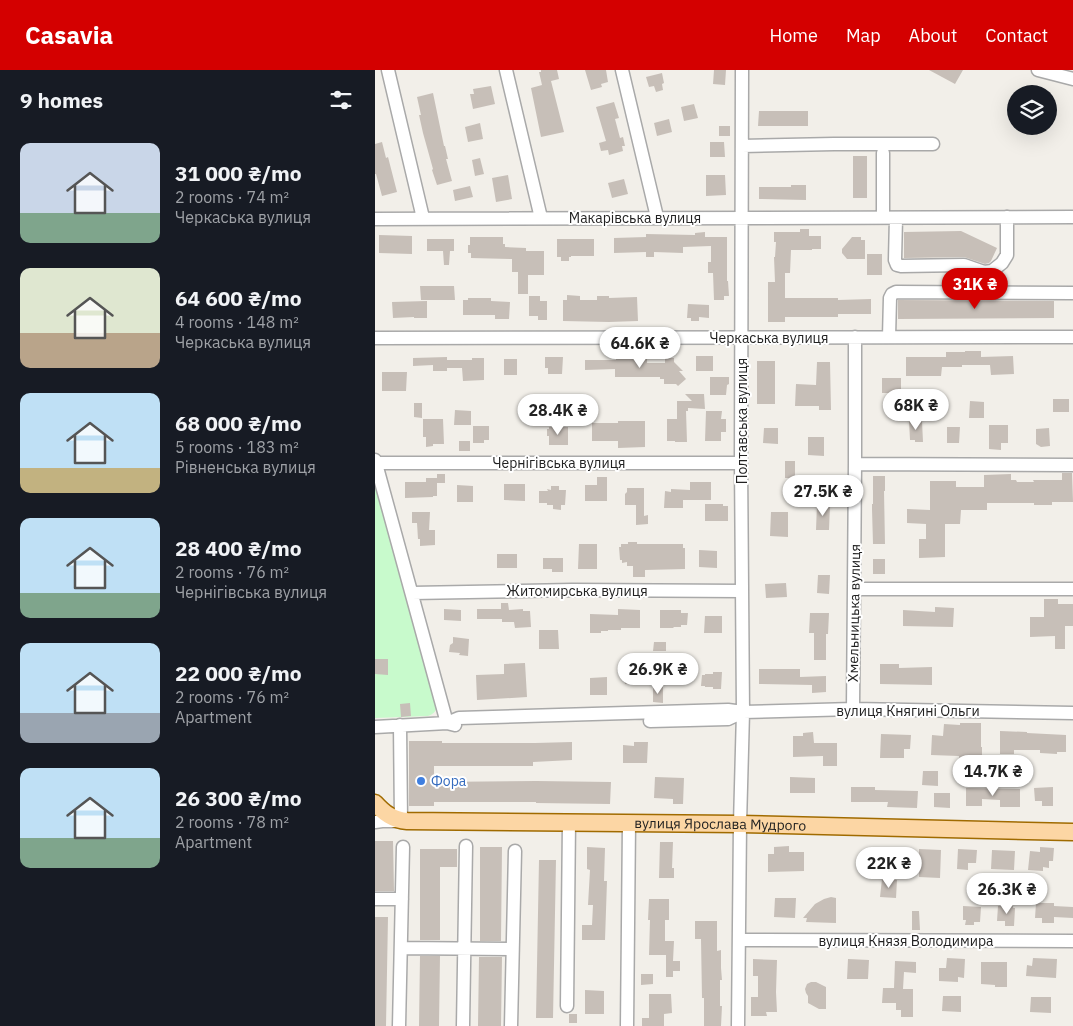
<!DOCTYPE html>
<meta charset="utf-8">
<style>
:root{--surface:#171b24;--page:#242831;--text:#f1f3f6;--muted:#9ea1a6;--accent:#d40000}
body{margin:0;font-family:"IBM Plex Sans",sans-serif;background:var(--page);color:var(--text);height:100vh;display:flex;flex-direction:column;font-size:19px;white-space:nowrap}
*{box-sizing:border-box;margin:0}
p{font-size:16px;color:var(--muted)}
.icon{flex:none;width:28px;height:28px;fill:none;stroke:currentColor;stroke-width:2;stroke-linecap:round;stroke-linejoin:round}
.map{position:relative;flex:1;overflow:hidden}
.details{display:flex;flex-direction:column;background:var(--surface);width:375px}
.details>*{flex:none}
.fabs{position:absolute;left:632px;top:15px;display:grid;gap:10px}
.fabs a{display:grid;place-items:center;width:50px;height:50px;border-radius:50%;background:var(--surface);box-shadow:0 5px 20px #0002;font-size:25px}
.price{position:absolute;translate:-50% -42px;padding:0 11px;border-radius:18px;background:#fff;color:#222;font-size:16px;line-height:32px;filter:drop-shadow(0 1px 2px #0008)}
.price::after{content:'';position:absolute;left:50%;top:30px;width:15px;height:11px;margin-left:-8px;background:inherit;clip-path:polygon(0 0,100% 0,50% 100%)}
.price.current{background:var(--accent);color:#fff}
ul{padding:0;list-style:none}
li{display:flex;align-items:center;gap:15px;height:125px;padding:0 20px}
li span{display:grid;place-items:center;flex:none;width:140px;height:100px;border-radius:10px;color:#555}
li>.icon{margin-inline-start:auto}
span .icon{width:60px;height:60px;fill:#fffc;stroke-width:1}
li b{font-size:21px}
h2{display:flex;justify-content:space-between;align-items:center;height:60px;padding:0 20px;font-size:21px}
header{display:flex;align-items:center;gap:30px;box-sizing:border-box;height:70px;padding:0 25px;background:var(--accent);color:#fff}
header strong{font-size:24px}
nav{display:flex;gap:28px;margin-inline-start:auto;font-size:18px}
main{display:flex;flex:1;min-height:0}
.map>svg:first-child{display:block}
.park{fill:#c8facc}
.building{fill:#c7bfb8}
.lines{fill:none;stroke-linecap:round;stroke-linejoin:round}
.minor-casing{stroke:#a9a9a9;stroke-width:15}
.major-casing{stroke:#a06b00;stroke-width:19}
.minor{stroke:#fff;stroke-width:12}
.major{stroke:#fcd6a4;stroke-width:16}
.shop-dot{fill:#3f7fe0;stroke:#fff;stroke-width:2}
.labels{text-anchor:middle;stroke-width:4;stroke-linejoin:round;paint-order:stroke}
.street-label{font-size:14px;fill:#222;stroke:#fff}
.shop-label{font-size:14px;fill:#366cbe;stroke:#fff;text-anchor:start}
</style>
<header>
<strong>Casavia</strong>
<nav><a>Home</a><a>Map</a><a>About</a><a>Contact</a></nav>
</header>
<main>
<section class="details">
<h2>9 homes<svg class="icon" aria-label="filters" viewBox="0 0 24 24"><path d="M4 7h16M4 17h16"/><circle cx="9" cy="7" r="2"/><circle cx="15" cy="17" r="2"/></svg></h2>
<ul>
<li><span style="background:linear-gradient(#c9d6e8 70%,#7fa58c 0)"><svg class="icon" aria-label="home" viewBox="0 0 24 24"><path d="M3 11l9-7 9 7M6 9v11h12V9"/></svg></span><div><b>31 000 ₴/mo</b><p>2 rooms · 74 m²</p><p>Черкаська вулиця</p></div></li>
<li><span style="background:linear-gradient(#dfe7d0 65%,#b9a48a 0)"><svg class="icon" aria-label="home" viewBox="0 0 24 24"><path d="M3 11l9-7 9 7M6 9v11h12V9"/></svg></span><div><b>64 600 ₴/mo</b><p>4 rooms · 148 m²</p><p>Черкаська вулиця</p></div></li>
<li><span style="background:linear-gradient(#bfe0f5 75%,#c2b280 0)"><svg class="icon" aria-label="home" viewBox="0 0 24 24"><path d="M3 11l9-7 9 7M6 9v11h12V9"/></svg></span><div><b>68 000 ₴/mo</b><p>5 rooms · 183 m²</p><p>Рівненська вулиця</p></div></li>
<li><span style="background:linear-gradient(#bfe0f5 75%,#7fa58c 0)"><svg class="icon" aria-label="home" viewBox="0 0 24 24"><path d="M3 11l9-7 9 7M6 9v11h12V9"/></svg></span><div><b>28 400 ₴/mo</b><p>2 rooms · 76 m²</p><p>Чернігівська вулиця</p></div></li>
<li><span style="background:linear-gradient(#bfe0f5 70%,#9aa5b1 0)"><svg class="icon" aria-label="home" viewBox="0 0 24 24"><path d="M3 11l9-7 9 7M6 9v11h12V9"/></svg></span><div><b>22 000 ₴/mo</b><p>2 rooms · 76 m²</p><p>Apartment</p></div></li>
<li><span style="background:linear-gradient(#bfe0f5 70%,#7fa58c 0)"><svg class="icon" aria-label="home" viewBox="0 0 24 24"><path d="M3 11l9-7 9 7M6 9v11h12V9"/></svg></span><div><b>26 300 ₴/mo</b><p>2 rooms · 78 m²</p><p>Apartment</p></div></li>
</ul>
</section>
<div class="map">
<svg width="698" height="956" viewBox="0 0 698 956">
<rect width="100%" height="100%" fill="#f2efe9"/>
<path class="park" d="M0,408L62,636C61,642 58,644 53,646L0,648Z"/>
<path class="building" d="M166,0H182L184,9L176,11L189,62L166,67L156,18L167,15L164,2H166Z
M210,0H231L233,12L226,14L227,17L216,20Z
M339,0H351L350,15L338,14Z
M554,0H588L580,14Z
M287,3L289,13L287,14L288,20L281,22L279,16L274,17L271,7Z
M116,16L120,34L98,39L95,24H99L98,19Z
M58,23L69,76H70L73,89H71L77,111L62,115L57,100L58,99L48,63L44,45H46L42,27Z
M239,32L244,48L240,49L245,68L248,67L250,76H247L248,81L234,85L233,80L226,81L224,73L231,71L221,37Z
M319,34L323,48L309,51L306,37Z
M384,41H433V56H383Z
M294,49L297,62L282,66L279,53Z
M105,53L108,69L93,72L90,57Z
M344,56H355V66H344Z
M7,72L11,88L13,87L22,122L7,126L1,104H0V74Z
M335,72H349L350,87H335Z
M478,86H492V128H478Z
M105,88L109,104L100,106L97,90Z
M133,105L137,129L121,132L117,108Z
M331,105H350L351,125L331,126Z
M249,109L253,124L237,128L233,113Z
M416,115H431V130L384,129V117H416Z
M95,116L98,127L80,131L78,120Z
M425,159H434V166H446V179H437V180H416L415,203H410V228H463V230L496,229V244H463V247H410V252H393V212H400L399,187H400L401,172H399V162H425Z
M586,161L622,178L616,191L614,193L610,194L589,187L529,188V162Z
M330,162V167H352V211H353L354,226H349V230H339L338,203H333V192H336V176L308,177V183L279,182V187H271V182L239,183V168L271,167V164L320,165V163Z
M4,165L37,166V184L4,183Z
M95,167H128V174H130V177L151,178V181H169V205H153V224H143V202H137V189L96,188V183H93V175H95Z
M477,167H486V170H490V189H472L467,183V179Z
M52,169H79V181H75L74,195H69L68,181H52Z
M182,169H219V186H196V187H194V191H186V187H182Z
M492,184H507V205H492Z
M45,216H79L80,230H46Z
M192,225L205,226V230H222V226H234V228L262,227L263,251L234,252L188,251V230H192Z
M154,226H165V231H172V250H163V246H154Z
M93,228H116V231L135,232L134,249H120V245H88V230H93Z
M523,230L679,231V248L523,249Z
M52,231V248H39V247L18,248L17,232Z
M313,234L334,235V248L324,247V251H316V248H312Z
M590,281H606V287L638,286L639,304L616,305L615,295H587V297H567L566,306H531V287H571V282H590Z
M261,286H272V293H290V288H299V292L308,301H304L311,309L303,316L301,314H289V309H285V307H240V299L210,300V290H241V288H261Z
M321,286H338V301H321Z
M72,287V290H97V288H109V310L88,311L87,298H72V301H58V295L38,296V288Z
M170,287H188L187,304H173V298H170Z
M129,289H142V305H129Z
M382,291H400V334H382Z
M442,292H455L456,340H444V336H420L421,314L441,315Z
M7,302H32L31,321H7Z
M335,307H354V314L352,315L351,325H335Z
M507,308H526V323H507Z
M310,324H329L330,339L313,338V341H311L312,372H300V371H292V349H302V331H317Z
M678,329H694V342H678Z
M595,331L609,332V348H594Z
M199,332H211L210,339H199Z
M39,333H47V348L39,347Z
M145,335H154V348H145Z
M80,340L96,341V355H79Z
M331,341H347L346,349H351V362H346V371H330Z
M48,349H68L69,374H58V376L51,377V367H48Z
M243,351H270V377L243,378V371H217V353H243Z
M534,351H547L548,372H540V370H535Z
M614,355H633V373H626V380L614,379Z
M98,356H114V370H109V373H98Z
M174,357H193V375H174V366H172V359H174Z
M572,357H585L584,373H572Z
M389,358H403V374L388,373Z
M674,358L675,376L666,377L661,374V359Z
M433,367H449V386L433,385Z
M84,371H95V381H84Z
M410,391H420V408H410Z
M687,403H697L698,432H677V435H659V433H612V440H586L585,454H570V487L544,488V469H551V454L532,453V439L555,440V411H581V417H609V405L636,404V410H641L642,412H659L658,410H687Z
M62,404H70V413H62Z
M498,406H510V421H509L510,474H498L497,439V434H498Z
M222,407H232V431H210V415H222Z
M51,408H62V426H58V427L30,428V412H51Z
M315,412H336V430H308V438H289L290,421L296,422V419L315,420Z
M129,414H150V431L129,430Z
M82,415L98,416V432H82Z
M176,416H184V420H191L190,435H186V440L178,439V435H172V433H164V421H173L172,419L176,420Z
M252,418H269V446L273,445V454L261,455V435H250V424L252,422Z
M330,434H348V436H353V451H330Z
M442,434L455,435L454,460H441Z
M37,442H55L54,460H60V475L45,476V469H43L42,453H37Z
M396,442H413V467L395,466Z
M253,472H262V474H308V478H310V499L270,500V507H258V496H252V492L247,493V490H245L244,477H246V474H253Z
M204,474H222V499H203Z
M324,480L342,481V498L324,497Z
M122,484H142V498H122Z
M168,488H188V502H177V499H168Z
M498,489H510V504H498Z
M443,505H455L454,524L442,523Z
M411,513L412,527L391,528L390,514Z
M669,529H683V534H698V556H690V579H680V566L655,567V547H669Z
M126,533H133L134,540L148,539V541H155L156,557L140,558L139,552H127V549H102V539H126Z
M560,537L579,538L578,557L528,556V540L560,542Z
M69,539L86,540V551L69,550Z
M243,539L265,540V558H246V560H233V561H226V563H215V544L243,545Z
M285,540H306V543H313L312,555H306V557H299L298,558H285Z
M435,543H454L453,564H451V590H439V563H434Z
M330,546H347V563H329Z
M164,560H183L184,579H164Z
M78,567L94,569L93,586L84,585L85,583L74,582L75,575L78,573Z
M279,572H291V581H278Z
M293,588H311L310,601L293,600Z
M0,589H13V605L0,604Z
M150,593L152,627L102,630L101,605L129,604V594Z
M505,594H524V598L557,597V615L505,614Z
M384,599H425V607L451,606V622L437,623V615L384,614Z
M249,602H266L267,613L250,614Z
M338,602H347L346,619H338V617H330V616H326L327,605H330V604H338Z
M232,607V625H215V608Z
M278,617H288V633L278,632Z
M35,633L36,646L26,647L25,634Z
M585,653H606V677H607V690H584V686L556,685L557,665L568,666L569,654L585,655Z
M625,661L652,662V663L691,665V682H682V684L665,683V680H639V684H625Z
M438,662L439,673H462V696H448V686L418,687V666H428V663Z
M506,664L536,665L535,679H529V688H505Z
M34,671H67V673H160L197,672V690L158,692V696H59V712L161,711L236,712L235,734L161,733V732H59V736H34Z
M259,672H273L272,693H248V675L259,676Z
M548,701H563V716L547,715Z
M280,707L309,708L308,734H298V729L279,728Z
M415,707L440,708V723H415Z
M476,717H500V720L543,721L542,738L512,737L513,732H476Z
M678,717V736H667V731H660L659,718Z
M591,718L645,719V737H625V730L607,729V736H591Z
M559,723H575V738L559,737Z
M0,771H18L19,821H0Z
M285,772H298L297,798H299V808H284Z
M414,776V782H429V801L393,802V784H399V777Z
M105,777H127L126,871H105Z
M212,777L230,778L229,811H232L230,870H207V855H217L218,835H213L215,800L212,799Z
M665,777L679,778L678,791H674V798L668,797V801L653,800L655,781L665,782Z
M45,779H82V797H65V870H45Z
M544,779L566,780L565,808L544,807Z
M583,779L602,780L601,793H593V800L582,799Z
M617,780L640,781L639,800L616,799Z
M164,790H181L178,948H161Z
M507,809L522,810L521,828L505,827Z
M456,827L461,828V853L431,852L432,848H428L440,834L449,829Z
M400,828H421L420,848L399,847Z
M274,829H294V850H290V871H299L298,891H305V901H298V907H291V885H274L275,850H273Z
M661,833H679V836L698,837V848L679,847V853H667V848H660Z
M588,836L606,837L605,852H599V855H590L591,850H588Z
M623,836H638V838H640L639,856H630V851H622Z
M537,841H544L545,860H537Z
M0,847H13L11,956H0Z
M320,851H342V881L346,880V898L347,910H345V936H347L346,956H329V928H327L326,869H320Z
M45,886H65L64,956H44Z
M104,887H127L126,956H103Z
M572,888L590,889L589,908L583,907V912L564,911V898H571Z
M658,888L682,889L681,908L651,906L652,895L657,896Z
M378,889L402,890L401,922L402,942H391L392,946H376V927H383V906H378Z
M473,889L494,890L493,909H472Z
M520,891L541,892V903L529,902L528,919H538V947H526V940H521V933H507L508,918H519Z
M606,892H632V917H620V915L606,914Z
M266,904H278V914L266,915Z
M436,912H441L451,917V939H444L433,933V926L431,923L430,919L432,914Z
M210,920L229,921V944H210Z
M274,924H296L297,943L289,944V956H267V948H274Z
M568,926H586V942L567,941Z
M656,927H676V943L655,942Z
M194,944H202V953H194Z"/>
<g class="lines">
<g class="minor-casing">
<path id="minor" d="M13,0L48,148
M131,0L166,148
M247,0L282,147
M663,0L698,9
M367,76L459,74H558
M508,83V148
M521,148L520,190L522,195L526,196L589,195L609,202L617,201L627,193L632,185V147
M0,149L698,147
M514,267L515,228L517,224L521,222L698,223
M0,268L698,267
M0,390L72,653
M1,393H366
M480,394L698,395
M479,519H698
M37,523L197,520L367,521
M478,639L480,394V267
M275,651L353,649L368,642
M72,653L84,648L353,640L368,642L478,639L698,643
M0,657L72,653L80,655
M0,752L7,751H26L25,655
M0,829H27
M364,870L698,871
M26,878L137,879
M192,936L194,752
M24,956L28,777
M88,956L91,776
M136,956L140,781
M252,956L254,753
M363,956L365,754L368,642L366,393L367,0"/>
</g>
<g class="major-casing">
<g id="major">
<path id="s1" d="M0,733C9,743 18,750 32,751L365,754L698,762"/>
</g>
</g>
<use href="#minor" class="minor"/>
<use href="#major" class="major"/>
</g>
<circle class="shop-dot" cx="46" cy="711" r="5"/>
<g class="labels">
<g class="street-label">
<text x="260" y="153">Макарівська вулиця</text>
<text x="394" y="273">Черкаська вулиця</text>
<text transform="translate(367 351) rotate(-90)" y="5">Полтавська вулиця</text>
<text x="184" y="398">Чернігівська вулиця</text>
<text x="202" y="526">Житомирська вулиця</text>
<text transform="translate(479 543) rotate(-89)" y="5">Хмельницька вулиця</text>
<text x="533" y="646">вулиця Княгині Ольги</text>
<text dy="5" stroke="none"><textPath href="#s1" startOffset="351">вулиця Ярослава Мудрого</textPath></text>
<text x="531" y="876">вулиця Князя Володимира</text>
</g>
<g class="shop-label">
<text x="56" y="716">Фора</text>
</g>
</g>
</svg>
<div class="fabs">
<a><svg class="icon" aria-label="layers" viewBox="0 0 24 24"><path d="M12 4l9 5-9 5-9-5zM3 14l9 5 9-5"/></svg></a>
</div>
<b class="price current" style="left:600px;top:240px">31K ₴</b>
<b class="price" style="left:265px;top:299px">64.6K ₴</b>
<b class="price" style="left:541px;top:361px">68K ₴</b>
<b class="price" style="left:183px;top:366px">28.4K ₴</b>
<b class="price" style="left:448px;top:447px">27.5K ₴</b>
<b class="price" style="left:283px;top:625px">26.9K ₴</b>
<b class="price" style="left:618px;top:727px">14.7K ₴</b>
<b class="price" style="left:514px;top:819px">22K ₴</b>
<b class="price" style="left:632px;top:845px">26.3K ₴</b>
</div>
</main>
